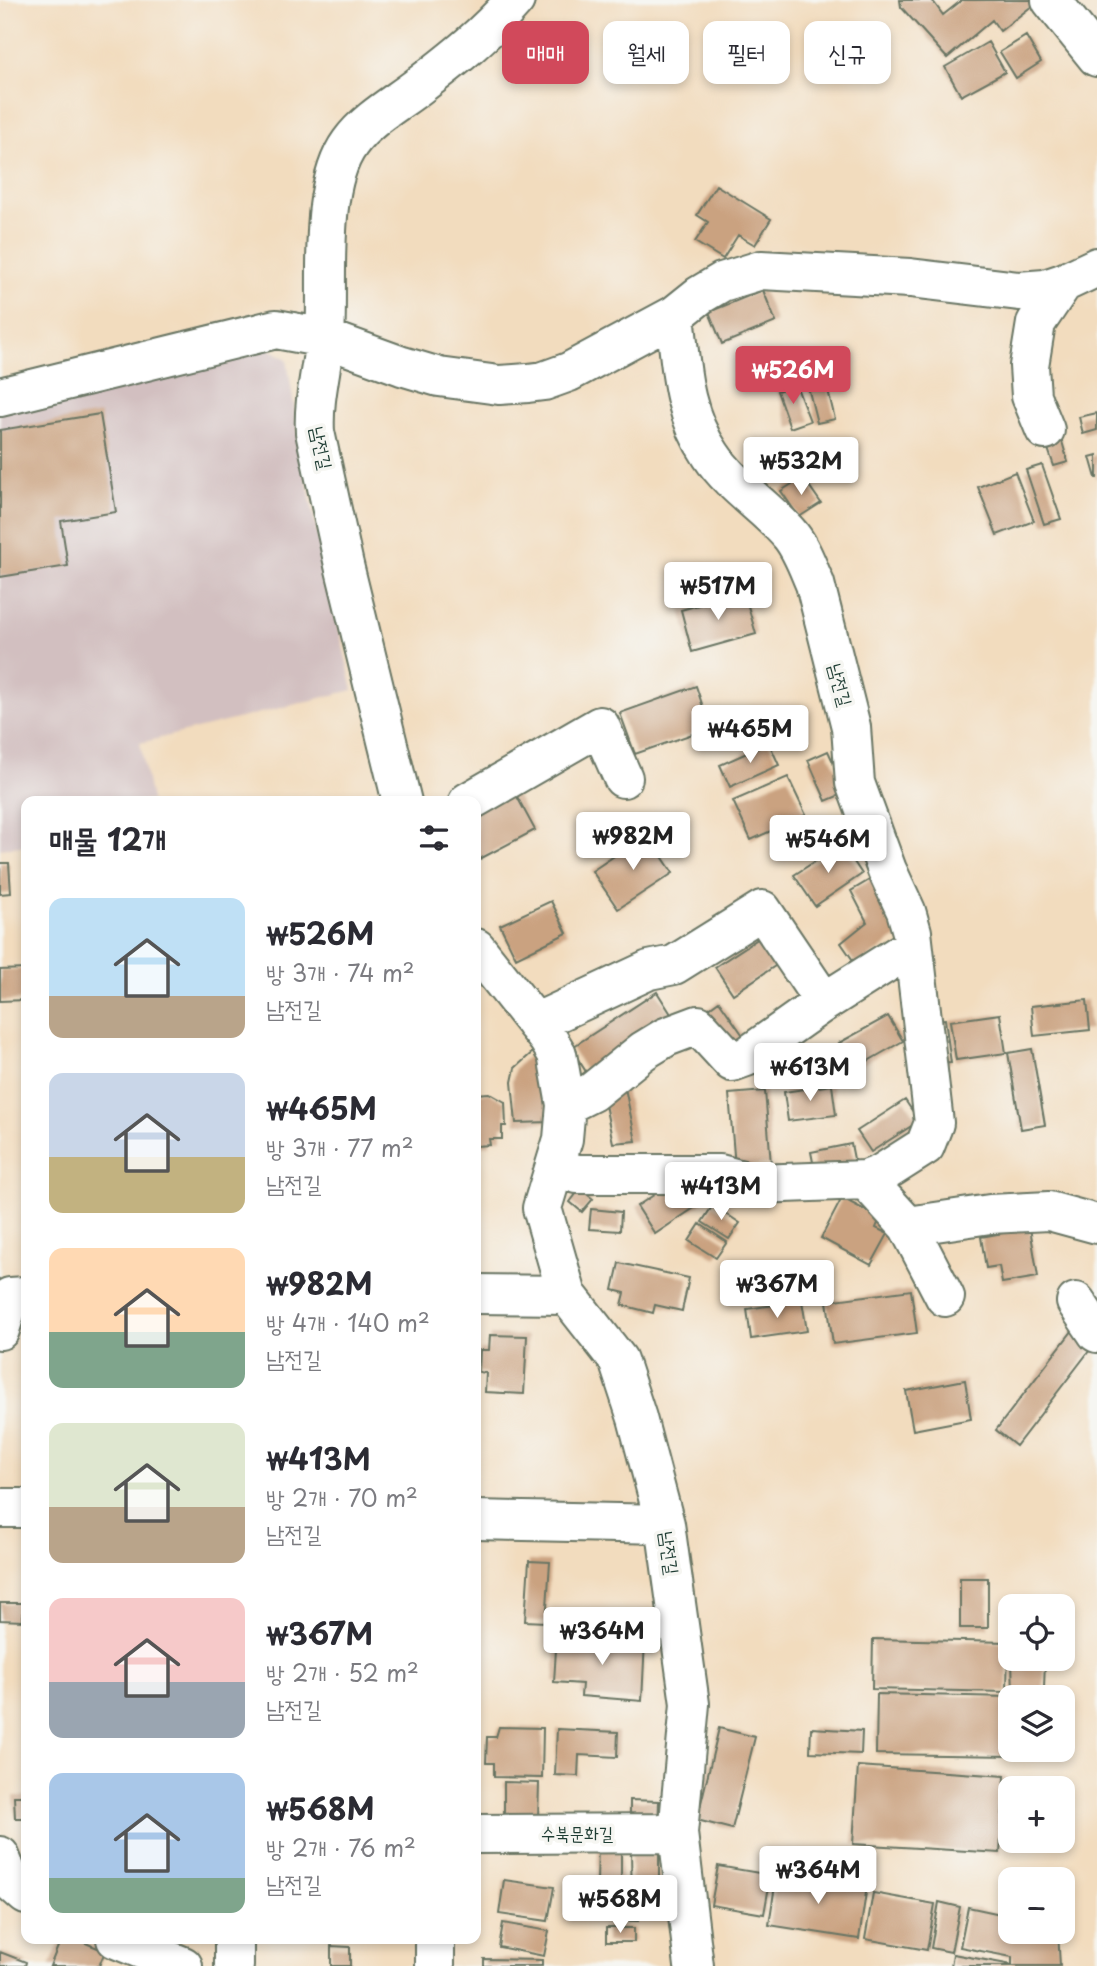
<!DOCTYPE html>
<html lang="ko">
<meta charset="utf-8">
<style>
:root{--surface:#fff;--page:#f7f7f7;--text:#2b2b33;--muted:#7c7c81;--accent:#d1495b}
body{margin:0;font-family:"Playpen Sans","Poor Story",sans-serif;background:var(--page);color:var(--text);height:100vh;display:flex;flex-direction:column;font-size:26px;white-space:nowrap}
*{box-sizing:border-box;margin:0}
p{font-size:23px;color:var(--muted)}
.icon{flex:none;width:38px;height:38px;fill:none;stroke:currentColor;stroke-width:2;stroke-linecap:round;stroke-linejoin:round}
.map{position:relative;flex:1;overflow:hidden}
.panel{position:absolute;left:21px;top:796px;width:460px;height:1148px;display:flex;flex-direction:column;background:var(--surface);border-radius:14px;box-shadow:0 4px 10px #0003}
.panel>*{flex:none}
.top-card{position:absolute;left:502px;top:21px;width:488px;height:63px;display:flex;gap:14px}
.controls{position:absolute;left:998px;top:1594px;display:grid;gap:14px}
.controls a{display:grid;place-items:center;width:77px;height:77px;border-radius:14px;background:var(--surface);box-shadow:0 4px 10px #0003;font-size:35px}
.price{position:absolute;translate:-50% -60px;padding:0 16px;border-radius:7px;background:#fff;color:#222;font-size:23px;line-height:46px;filter:drop-shadow(0 2px 4px #0008)}
.price::after{content:'';position:absolute;left:50%;top:42px;width:21px;height:16px;margin-left:-10px;background:inherit;clip-path:polygon(0 0,100% 0,50% 100%)}
.price.current{background:var(--accent);color:#fff}
ul{padding:0;list-style:none}
li{display:flex;align-items:center;gap:21px;height:175px;padding:0 28px}
li span{display:grid;place-items:center;flex:none;width:196px;height:140px;border-radius:14px;color:#555}
li>.icon{margin-inline-start:auto}
span .icon{width:84px;height:84px;fill:#fffc;stroke-width:1}
li b{font-size:30px}
h2{display:flex;justify-content:space-between;align-items:center;height:84px;padding:0 28px;font-size:30px}
.tag{padding:0 24px;border-radius:14px;background:var(--surface);box-shadow:0 4px 10px #0003;font-size:24px;line-height:63px}
.tag.current{background:var(--accent);color:#fff}
.map>svg:first-child{display:block}
.industrial{fill:#d2bfc0}
.building{fill:#caa280}
.lines{fill:none;stroke-linecap:round;stroke-linejoin:round}
.minor-casing{stroke:#697564;stroke-width:42}
.minor{stroke:#fff;stroke-width:38}
.labels{text-anchor:middle;stroke-width:7;stroke-linejoin:round;paint-order:stroke}
.street-label{font-size:18px;fill:#1f3d34;stroke:#f6f6f2}
</style>
<div class="map">
<svg width="1097" height="1966" viewBox="0 0 1097 1966">
<rect width="100%" height="100%" fill="#f6f6f2"/>
<filter id="ink" filterUnits="userSpaceOnUse"><feTurbulence type="fractalNoise" baseFrequency=".0143" numOctaves="2"/><feDisplacementMap in="SourceGraphic" scale="14" xChannelSelector="R" yChannelSelector="G"/><feConvolveMatrix kernelMatrix="1 2 1 2 8 2 1 2 1" color-interpolation-filters="sRGB"/></filter>
<filter id="wash" filterUnits="userSpaceOnUse"><feTurbulence type="fractalNoise" baseFrequency=".00686" numOctaves="4" result="noise"/><feDisplacementMap in="SourceGraphic" scale="28" xChannelSelector="R" yChannelSelector="G"/><feGaussianBlur stdDeviation="1.57" result="paint"/><feColorMatrix in="noise" values="0 0 0 0 0 0 0 0 0 0 0 0 0 0 0 0 0 1.4 0 .05"/><feComposite in="paint" operator="in"/></filter>
<g filter="url(#wash)">
<rect width="100%" height="100%" fill="#f2dcbe"/>
<path class="industrial" d="M262,344L287,359L299,439L315,523L353,690L140,743L151,801L26,802V845L0,849V406Z"/>
<g id="blocks">
<path class="building" d="M900,0H932L943,15L962,0H1036L1037,2L1000,31L992,20L947,58L901,7Z
M1026,36L1041,62L1016,78L1000,52Z
M988,42L1005,72L961,96L945,67Z
M716,185L771,219L755,245L738,235L723,259L695,242L708,222L697,215Z
M763,290L776,322L722,344L709,312Z
M825,378L835,419L817,423L807,383Z
M796,385L810,421L790,428L777,391Z
M1097,413V430L1083,434L1079,417Z
M100,414L116,512L61,521L68,566L0,577V430Z
M1061,438L1068,462L1054,466L1046,443Z
M1097,455V478H1096L1090,457Z
M1042,465L1061,519L1044,524L1026,470Z
M1015,472L1034,521L997,535L978,487Z
M803,477L821,503L799,517L781,491Z
M744,592L756,634L692,652L681,610Z
M696,686L710,728L635,754L620,713Z
M769,743L779,765L730,787L720,765Z
M828,751L847,792L826,801L808,760Z
M788,777L806,815L751,840L733,801Z
M514,791L535,830L476,861V810Z
M647,834L673,873L618,909L592,871Z
M842,844L862,874L815,906L794,875Z
M0,863H9L11,893L0,894Z
M878,875L904,932L857,966L841,943L867,922L851,891Z
M551,901L567,933L516,958L500,925Z
M770,931L787,958L733,994L715,967Z
M26,969V1000L0,1001V970Z
M657,992L676,1022L590,1078L571,1048Z
M1087,1000L1090,1030L1034,1036L1031,1006Z
M719,1001L749,1044L732,1056L701,1014Z
M1000,1014L1006,1053L956,1060L950,1021Z
M888,1016L903,1041L854,1069L839,1043Z
M945,1019L951,1063L936,1064L930,1020Z
M1032,1049L1045,1125L1021,1129L1008,1053Z
M535,1050H545L551,1122L516,1123L512,1082L515,1068Z
M832,1085L836,1115L788,1121L784,1092Z
M625,1088L636,1141L613,1143L604,1100Z
M765,1091L771,1164L735,1167L729,1094Z
M489,1093L505,1102L506,1126H502V1139H489L490,1145L476,1146V1094Z
M905,1100L919,1121L871,1152L857,1131Z
M851,1144L855,1164L815,1172L811,1152Z
M677,1180L689,1181L703,1202L655,1234L637,1206Z
M580,1189L593,1199L582,1212L570,1202Z
M842,1198L880,1218L876,1228L888,1234L871,1265L821,1238Z
M713,1205L740,1223L729,1239L702,1222Z
M591,1209L621,1212L620,1231L589,1229Z
M700,1224L727,1242L716,1258L689,1241Z
M1030,1228L1038,1277L1002,1283L999,1266L986,1268L981,1237Z
M619,1263L689,1278L682,1311L655,1305L653,1313L622,1305L625,1293L613,1290Z
M911,1290L917,1333L833,1344L827,1301Z
M802,1301L807,1331L751,1339L747,1309Z
M1076,1326L1096,1342L1016,1446L996,1430Z
M490,1335L527,1336L524,1394L485,1392L486,1373L479,1372L480,1350H489Z
M965,1380L971,1419L913,1430L906,1391Z
M529,1561L550,1562L546,1622L525,1621Z
M960,1578H988V1628H960Z
M0,1603H23V1621L0,1620Z
M557,1633L579,1635L582,1644L612,1646L613,1638L645,1640L642,1701L581,1696L582,1684L554,1682Z
M873,1639L1008,1642L1007,1692L872,1689Z
M1012,1659H1042L1045,1662L1044,1688L1032,1698L1013,1694Z
M877,1694L1010,1697V1750H1013V1756L876,1754Z
M499,1727L543,1728L542,1778L494,1777V1763H486L487,1737H496Z
M719,1728L755,1737L732,1829L697,1820Z
M811,1728L862,1731L861,1754L810,1752Z
M557,1729L618,1732L617,1757L579,1755L578,1776L555,1775Z
M858,1766L1005,1776L1000,1853L853,1844Z
M504,1782L539,1783L538,1817H504Z
M14,1796H26V1818H15Z
M630,1800L659,1801L658,1829H630Z
M598,1846H621V1882H597Z
M659,1850V1887H672V1909H639L638,1921L613,1920V1902H632L631,1851Z
M718,1866L771,1875L764,1914L711,1905Z
M777,1872L867,1886L859,1939L769,1925Z
M504,1880L554,1887L548,1921L499,1914Z
M873,1893L935,1904L927,1950L865,1939Z
M939,1902L960,1907L951,1952L931,1948Z
M968,1907L1010,1916V1932H1058L1060,1966H951L953,1954L1012,1965V1957L960,1947Z
M503,1923L549,1931L544,1956L499,1947Z
M606,1928H634V1942H606Z
M61,1939H76L105,1951L99,1966H50Z
M331,1946L350,1947V1966H331Z
M0,1952L26,1962L25,1966H0Z
M484,1959L542,1960V1966H484Z"/>
</g>
</g>
<g filter="url(#ink)">
<use href="#blocks" fill-opacity="0" stroke="#697564" stroke-width="2"/>
<g class="lines">
<g class="minor-casing">
<path id="minor" d="M1051,0L1097,57
M0,397L276,329L325,338L402,366L439,377L499,385L528,383L544,381L569,372L675,315L700,295L722,282L761,270L910,278L1019,291L1045,289L1063,283L1097,267
M1045,430L1031,396L1029,366L1036,323L1063,283
M402,802L344,565L315,432C313,399 322,369 325,337C329,282 317,188 350,143C367,119 397,103 420,85C454,59 487,33 515,0
M468,802L600,726L623,778
M476,948L548,1039L557,1054L566,1105L563,1139L542,1208L567,1295L618,1360L637,1418L665,1524L690,1704L678,1833L694,1966
M535,1023L649,970L674,965L762,910L824,1002
M566,1105L592,1092L643,1051L666,1037L698,1025L732,1062L746,1057L818,1006L913,946
M555,1167L577,1174H720L757,1184L866,1180L881,1174L925,1146L934,1123L912,932L906,911L887,870L855,783L851,727L815,584C808,568 802,550 791,536C767,507 732,487 711,455C681,411 681,365 675,315
M866,1180L908,1226L945,1297
M908,1226L990,1214L1049,1211L1097,1224
M476,1294L567,1295
M1076,1302L1097,1333
M0,1330L10,1297L26,1296
M0,1508H26
M476,1520L665,1524
M476,1834L678,1833
M0,1856L10,1881L26,1895
M116,1939L183,1966
M234,1966V1939
M435,1966V1939"/>
</g>
<use href="#minor" class="minor"/>
</g>
</g>
<g class="labels">
<g class="street-label">
<text transform="translate(321 448) rotate(78)" y="6">남전길</text>
<text transform="translate(840 685) rotate(75)" y="6">남전길</text>
<text transform="translate(669 1553) rotate(82)" y="6">남전길</text>
<text x="577" y="1840">수북문화길</text>
</g>
</g>
</svg>
<div class="controls">
<a><svg class="icon" aria-label="locate" viewBox="0 0 24 24"><circle cx="12" cy="12" r="6"/><path d="M12 2v4M12 18v4M2 12h4M18 12h4"/></svg></a>
<a><svg class="icon" aria-label="layers" viewBox="0 0 24 24"><path d="M12 4l9 5-9 5-9-5zM3 14l9 5 9-5"/></svg></a>
<a>+</a>
<a>−</a>
</div>
<b class="price current" style="left:793px;top:406px">₩526M</b>
<b class="price" style="left:801px;top:497px">₩532M</b>
<b class="price" style="left:718px;top:622px">₩517M</b>
<b class="price" style="left:750px;top:765px">₩465M</b>
<b class="price" style="left:633px;top:872px">₩982M</b>
<b class="price" style="left:828px;top:875px">₩546M</b>
<b class="price" style="left:810px;top:1103px">₩613M</b>
<b class="price" style="left:721px;top:1222px">₩413M</b>
<b class="price" style="left:777px;top:1320px">₩367M</b>
<b class="price" style="left:602px;top:1667px">₩364M</b>
<b class="price" style="left:818px;top:1906px">₩364M</b>
<b class="price" style="left:620px;top:1935px">₩568M</b>
<div class="top-card">
<a class="tag current">매매</a>
<a class="tag">월세</a>
<a class="tag">필터</a>
<a class="tag">신규</a>
</div>
<section class="panel">
<h2>매물 12개<svg class="icon" aria-label="filters" viewBox="0 0 24 24"><path d="M4 7h16M4 17h16"/><circle cx="9" cy="7" r="2"/><circle cx="15" cy="17" r="2"/></svg></h2>
<ul>
<li><span style="background:linear-gradient(#bfe0f5 70%,#b9a48a 0)"><svg class="icon" aria-label="home" viewBox="0 0 24 24"><path d="M3 11l9-7 9 7M6 9v11h12V9"/></svg></span><div><b>₩526M</b><p>방 3개 · 74 m²</p><p>남전길</p></div></li>
<li><span style="background:linear-gradient(#c9d6e8 60%,#c2b280 0)"><svg class="icon" aria-label="home" viewBox="0 0 24 24"><path d="M3 11l9-7 9 7M6 9v11h12V9"/></svg></span><div><b>₩465M</b><p>방 3개 · 77 m²</p><p>남전길</p></div></li>
<li><span style="background:linear-gradient(#ffd9b3 60%,#7fa58c 0)"><svg class="icon" aria-label="home" viewBox="0 0 24 24"><path d="M3 11l9-7 9 7M6 9v11h12V9"/></svg></span><div><b>₩982M</b><p>방 4개 · 140 m²</p><p>남전길</p></div></li>
<li><span style="background:linear-gradient(#dfe7d0 60%,#b9a48a 0)"><svg class="icon" aria-label="home" viewBox="0 0 24 24"><path d="M3 11l9-7 9 7M6 9v11h12V9"/></svg></span><div><b>₩413M</b><p>방 2개 · 70 m²</p><p>남전길</p></div></li>
<li><span style="background:linear-gradient(#f6c9c9 60%,#9aa5b1 0)"><svg class="icon" aria-label="home" viewBox="0 0 24 24"><path d="M3 11l9-7 9 7M6 9v11h12V9"/></svg></span><div><b>₩367M</b><p>방 2개 · 52 m²</p><p>남전길</p></div></li>
<li><span style="background:linear-gradient(#a9c7e8 75%,#7fa58c 0)"><svg class="icon" aria-label="home" viewBox="0 0 24 24"><path d="M3 11l9-7 9 7M6 9v11h12V9"/></svg></span><div><b>₩568M</b><p>방 2개 · 76 m²</p><p>남전길</p></div></li>
</ul>
</section>
</div>
